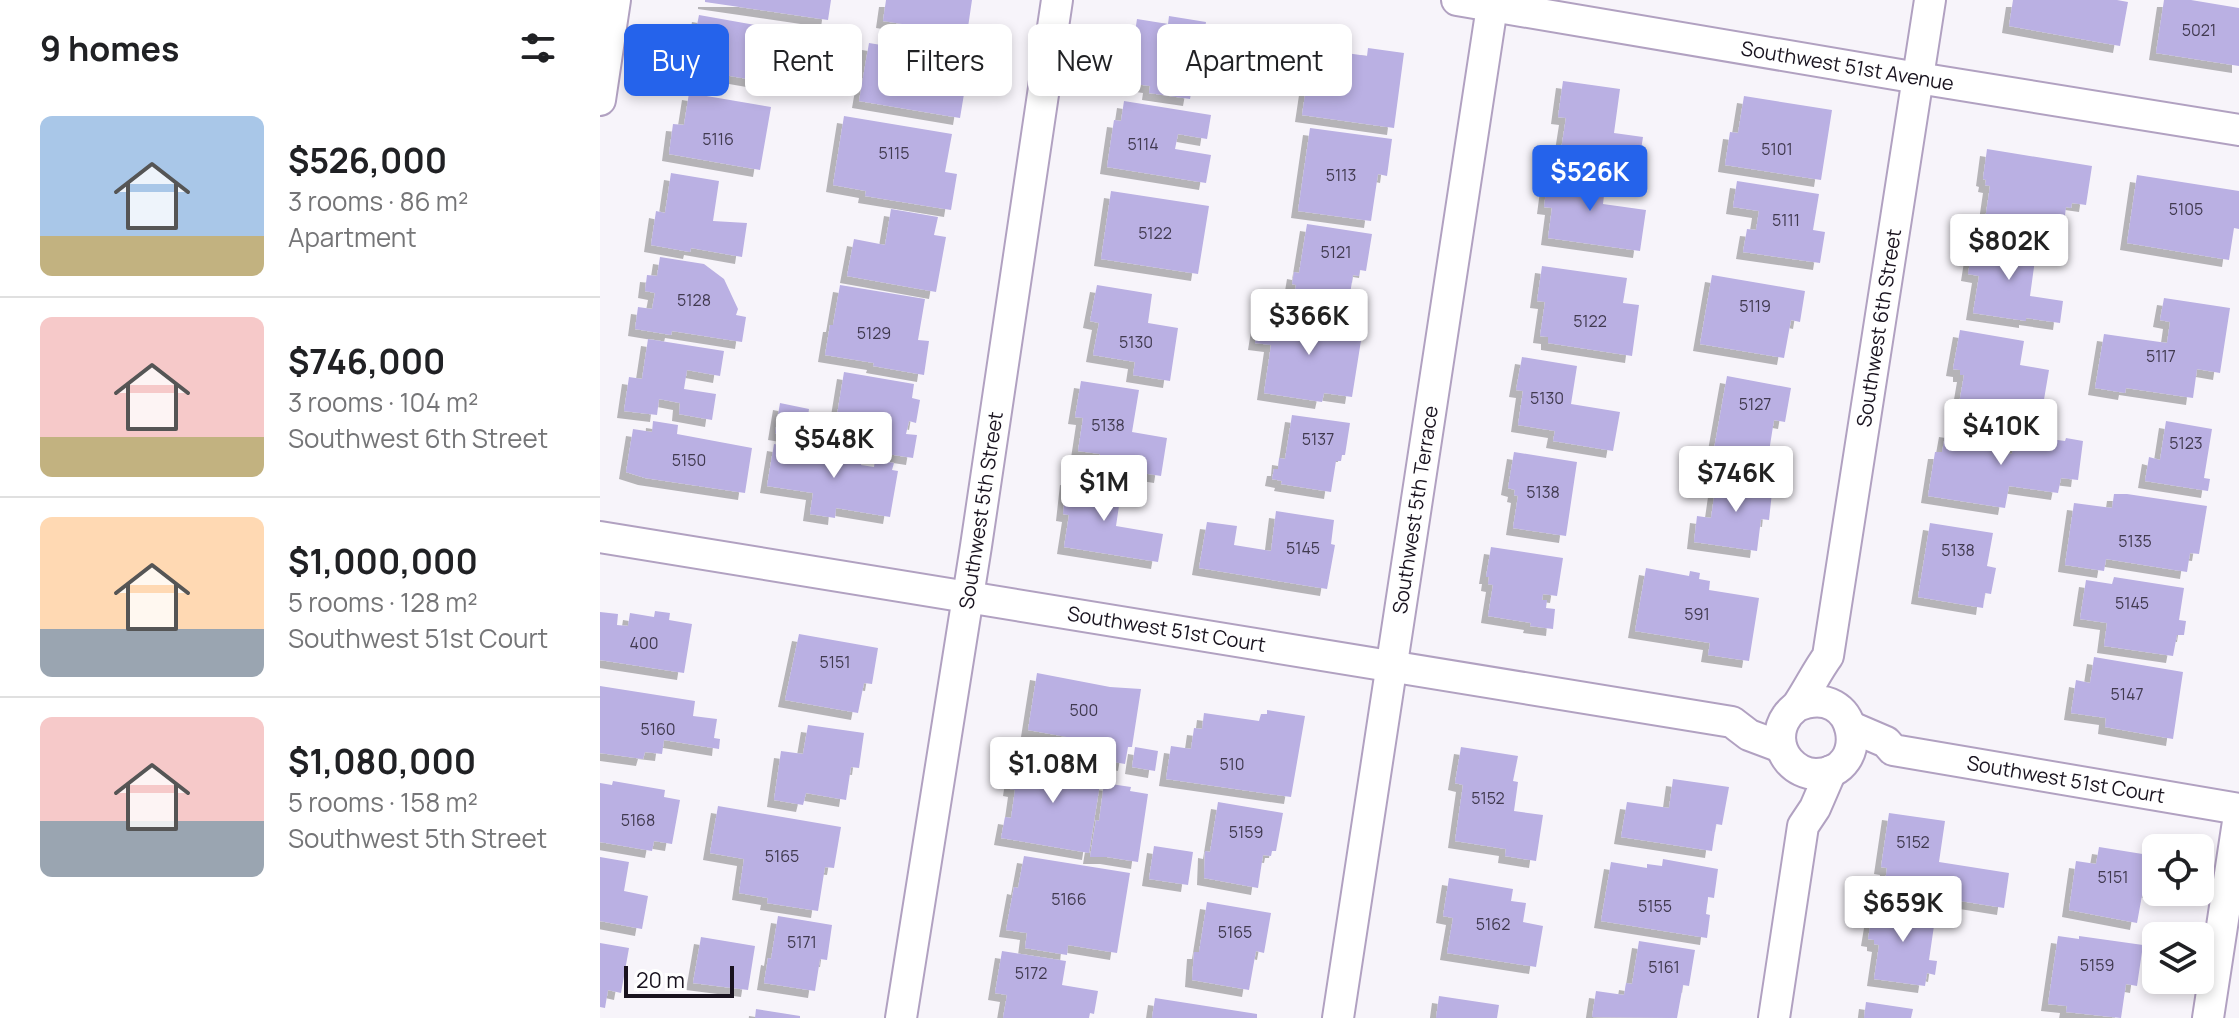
<!DOCTYPE html>
<meta charset="utf-8">
<style>
:root{--surface:#fff;--page:#f2f2f2;--text:#202124;--muted:#757577;--line:#e0e0e0;--accent:#2563eb}
body{margin:0;font-family:Manrope,sans-serif;background:var(--page);color:var(--text);height:100vh;display:flex;flex-direction:column;font-size:30px;white-space:nowrap}
*{box-sizing:border-box;margin:0}
p{font-size:26px;color:var(--muted)}
.icon{flex:none;width:44px;height:44px;fill:none;stroke:currentColor;stroke-width:2;stroke-linecap:round;stroke-linejoin:round}
.map{position:relative;flex:1;overflow:hidden}
.drawer{display:flex;flex-direction:column;background:var(--surface);width:600px}
.drawer>*{flex:none}
.hud{position:absolute;left:24px;top:24px;width:760px;height:72px;display:flex;gap:16px}
.controls{position:absolute;left:1542px;top:834px;display:grid;gap:16px}
.controls a{display:grid;place-items:center;width:72px;height:72px;border-radius:12px;background:var(--surface);box-shadow:0 4px 12px #0003;font-size:40px}
.scale{position:absolute;left:24px;bottom:20px;width:110px;box-sizing:border-box;padding-left:8px;border:4px solid #19131f;border-top:0;font-size:22px;line-height:28px;white-space:nowrap;color:#19131f;-webkit-text-stroke:6px #fff;paint-order:stroke}
.price{position:absolute;translate:-50% -68px;padding:0 18px;border-radius:8px;background:#fff;color:#222;font-size:26px;line-height:52px;filter:drop-shadow(0 2px 4px #0008)}
.price::after{content:'';position:absolute;left:50%;top:48px;width:24px;height:18px;margin-left:-12px;background:inherit;clip-path:polygon(0 0,100% 0,50% 100%)}
.price.selected{background:var(--accent);color:#fff}
ul{padding:0;list-style:none}
li{display:flex;align-items:center;gap:24px;height:200px;padding:0 40px}
li+li{border-top:2px solid var(--line)}
li span{display:grid;place-items:center;flex:none;width:224px;height:160px;border-radius:12px;color:#555}
li>.icon{margin-inline-start:auto}
span .icon{width:96px;height:96px;fill:#fffc;stroke-width:1}
li b{font-size:34px}
h2{display:flex;justify-content:space-between;align-items:center;height:96px;padding:0 40px;font-size:34px}
.chip{padding:0 28px;border-radius:12px;background:var(--surface);box-shadow:0 4px 12px #0003;font-size:28px;line-height:72px}
.chip.selected{background:var(--accent);color:#fff}
main{display:flex;flex:1;min-height:0}
.map>svg:first-child{display:block}
.building{fill:#bab0e3;filter:url(#shadow)}
.lines{fill:none;stroke-linecap:round;stroke-linejoin:round}
.minor-casing{stroke:#b1a1c1;stroke-width:34}
.minor{stroke:#fff;stroke-width:30}
.labels{text-anchor:middle;stroke-width:8;stroke-linejoin:round;paint-order:stroke}
.number-label{font-size:16px;fill:#413a50}
.street-label{font-size:20px;fill:#19131f;stroke:#fff}
</style>
<main>
<section class="drawer">
<h2>9 homes<svg class="icon" aria-label="filters" viewBox="0 0 24 24"><path d="M4 7h16M4 17h16"/><circle cx="9" cy="7" r="2"/><circle cx="15" cy="17" r="2"/></svg></h2>
<ul>
<li><span style="background:linear-gradient(#a9c7e8 75%,#c2b280 0)"><svg class="icon" aria-label="home" viewBox="0 0 24 24"><path d="M3 11l9-7 9 7M6 9v11h12V9"/></svg></span><div><b>$526,000</b><p>3 rooms · 86 m²</p><p>Apartment</p></div></li>
<li><span style="background:linear-gradient(#f6c9c9 75%,#c2b280 0)"><svg class="icon" aria-label="home" viewBox="0 0 24 24"><path d="M3 11l9-7 9 7M6 9v11h12V9"/></svg></span><div><b>$746,000</b><p>3 rooms · 104 m²</p><p>Southwest 6th Street</p></div></li>
<li><span style="background:linear-gradient(#ffd9b3 70%,#9aa5b1 0)"><svg class="icon" aria-label="home" viewBox="0 0 24 24"><path d="M3 11l9-7 9 7M6 9v11h12V9"/></svg></span><div><b>$1,000,000</b><p>5 rooms · 128 m²</p><p>Southwest 51st Court</p></div></li>
<li><span style="background:linear-gradient(#f6c9c9 65%,#9aa5b1 0)"><svg class="icon" aria-label="home" viewBox="0 0 24 24"><path d="M3 11l9-7 9 7M6 9v11h12V9"/></svg></span><div><b>$1,080,000</b><p>5 rooms · 158 m²</p><p>Southwest 5th Street</p></div></li>
</ul>
</section>
<div class="map">
<svg width="1639" height="1018" viewBox="0 0 1639 1018">
<defs>
<filter id="shadow"><feDropShadow dx="-7" dy="7" stdDeviation="0" flood-color="#0004"/></filter>
</defs>
<rect width="100%" height="100%" fill="#f7f4fa"/>
<path class="building" d="M105,0H231L228,20L105,2Z
M286,0H372L367,34L283,21Z
M1413,0H1517L1528,2L1520,46L1409,26Z
M1564,0H1591L1639,8V66L1556,53Z
M99,15L177,29L176,38L190,40L182,85L90,69L91,64L80,62L85,34L95,35Z
M569,16L606,22L597,78L594,77L590,99L549,93L550,86L528,83L530,77L500,73L506,27L535,32L537,19L568,24Z
M269,43L360,58L356,81L366,82L360,118L259,101Z
M712,48L767,56L768,48L804,53L794,128L702,115Z
M963,81L1020,89L1014,133L1043,137L1039,162L961,150L966,118L958,117Z
M89,93L171,107L160,170L69,154L73,124L84,125Z
M1144,96L1232,110L1221,180L1125,165L1130,132L1138,133Z
M524,101L611,115L607,139L578,134L575,149L611,155L606,183L507,167L514,120L521,121Z
M244,116L352,134L345,172L357,174L351,210L265,196L266,191L233,185Z
M710,128L792,139L787,176L778,174L771,221L698,211Z
M1387,149L1492,166L1486,205L1472,203L1471,208L1466,207L1463,232L1385,220L1390,186L1385,185L1386,180L1383,179Z
M949,169L1006,178L1003,204L1046,210L1040,251L948,238L952,208L944,207Z
M71,173L119,181L113,221L147,223L142,257L91,248L90,252L51,245L56,211L65,213Z
M1537,175L1639,191V229L1634,228L1629,260L1527,243Z
M1137,181L1219,194L1213,230L1225,232L1220,263L1143,252L1147,229L1156,230L1159,211L1133,207Z
M511,191L609,206L598,274L501,259Z
M291,209L338,217L334,235L346,237L336,292L247,276L254,239L285,245Z
M707,224L772,234L766,271L760,270L759,276L753,275L748,307L694,298L696,285L692,284L694,272L699,273Z
M1374,236L1437,245L1430,296L1463,301L1460,323L1426,318V321L1373,313L1379,276L1368,274Z
M60,257L104,264L124,279L138,309L136,315L146,317L142,342L72,331L71,335L35,329L38,307L52,309L55,293L45,291L47,275L57,276Z
M942,266L1027,278L1023,303L1039,305L1032,356L948,343V337L940,336L945,302L937,301Z
M1112,275L1205,291L1200,322L1191,320L1184,358L1100,344Z
M240,285L325,299L318,340L329,341L324,375L273,366L274,363L225,355L230,325H233Z
M497,285L552,294L548,323L578,328L570,381L533,375L535,362L493,355L499,323L490,321Z
M1564,298L1630,308L1620,373L1597,369L1593,398L1526,388L1525,393L1495,388L1504,334L1567,343L1570,322L1560,320Z
M660,312L763,328L752,397L724,393L722,402L664,393L671,345L655,343Z
M1360,330L1424,341L1420,365L1449,370L1440,423L1358,410L1364,375H1360V370L1353,369Z
M48,339L124,351L120,376L87,370L84,389L116,394L112,420L79,414L80,403L59,399L57,415L24,411L29,377L42,379Z
M922,357L977,366L971,404L1020,412L1013,451L953,441L955,431L918,425L923,391L916,390Z
M244,372L314,384L312,398L320,400L316,423L309,421L306,434L317,435L313,458L281,453L280,456L244,450L247,428L235,427Z
M1127,376L1191,388L1185,422L1174,420L1168,458L1114,449Z
M481,381L539,390L532,432L567,438L561,476L498,466L500,454L478,451L483,418L475,417Z
M180,403L209,409L205,438L175,433Z
M692,415L750,423L745,455H742L741,461H736L731,492L681,484L682,481L672,479L674,469H678L679,458L685,459Z
M53,421L78,425L77,434L152,448L145,493L45,478L26,472L33,429L52,432Z
M1566,421L1612,429L1604,478L1610,479L1608,491L1545,481L1549,457L1560,460Z
M1346,430L1402,439L1400,452L1412,454L1415,434L1465,441L1466,438L1483,441L1478,480L1461,478L1458,493L1409,486L1405,508L1328,496L1335,452H1342Z
M174,444L203,449L204,446L263,455L261,465L274,467L275,460L294,463L292,470L298,471L290,517L236,508L235,518L210,514L213,493L167,486Z
M914,452L977,462L966,536L913,528L918,496L914,495L915,490L908,488Z
M1117,476L1173,483L1169,520L1161,519L1157,551L1094,542L1097,516L1111,518Z
M467,478L522,486L516,526L563,534L558,562L464,547L469,515L463,514Z
M1514,494H1527L1607,506L1599,554L1590,553L1587,572L1506,559L1504,571L1465,565L1474,503L1512,508Z
M676,511L734,520L731,544L735,545L727,589L599,568L607,522L637,526L634,545L671,551Z
M1330,523L1393,533L1387,566L1396,568L1391,594L1385,593L1383,608L1318,597Z
M891,547L963,558L957,596L943,594L942,600H947L946,608L955,609L953,629L930,626L931,623L888,616L893,585L888,584L889,577H886Z
M1046,568L1089,576L1090,571L1100,573L1099,579L1110,581L1109,590L1159,598L1149,661L1108,655L1110,643L1035,631Z
M1514,577L1584,588L1579,620L1586,621L1584,635H1577L1573,656L1504,646L1507,623L1480,619L1486,580L1512,584Z
M55,611L70,613L69,620L92,624L84,673L0,660V612L18,614L17,625L28,626L30,613L54,617Z
M199,634L278,648L272,684L264,683L258,713L185,700Z
M1494,657L1583,672L1573,739L1505,727L1506,718L1471,713L1476,680L1490,683Z
M437,673L510,687L541,689L532,747H528L525,764L486,757L488,745L477,743L478,739L428,730Z
M0,686L95,701L93,716L117,719L114,738L120,739L119,749L64,740L62,754L45,752L43,759L0,753Z
M667,710L705,716L691,797L566,779L571,746L591,749L594,728L602,729L604,713L659,721L661,714H667Z
M208,725L264,733L259,768L251,767L246,800L206,793L203,805L174,800L181,751L203,754Z
M535,747L558,751L555,771L532,767Z
M861,747L918,756L913,781L918,782L914,811L943,815L936,861L905,856L906,849L855,841L863,785L855,783Z
M415,757L502,771L489,853L401,838L405,817L411,818L415,790L410,789Z
M1073,779L1129,787L1122,825L1116,824L1112,851L1021,837L1027,802L1069,808Z
M13,781L65,790L64,797L80,800L72,844L54,841L52,851L0,842V783L12,785Z
M504,783L531,787L530,791L548,794L538,862L507,857H490L496,820L499,821Z
M618,802L683,813L676,851H672L671,856L663,855L658,888L604,878L605,851L610,852Z
M118,806L241,827L234,868L225,867L218,911L167,903L168,898L139,893L144,859L110,853Z
M1289,813L1345,821L1339,862L1409,873L1404,908L1348,899L1349,892L1285,882L1287,868L1281,867Z
M554,846L593,852L588,885L549,879Z
M1499,847L1555,856L1550,891L1543,890L1537,923L1469,910L1476,861L1496,864Z
M424,856L530,873L517,953L468,945L467,955L425,948L427,933L406,930L414,887L418,888Z
M0,857L29,862L24,891L48,896L42,929L0,921Z
M1063,859L1118,869L1114,898L1108,897L1106,914L1110,915L1107,938L1001,921L1011,862L1047,868V864L1062,866Z
M849,878L913,889L911,901L926,903L923,922L943,926L936,967L847,953L853,918L843,916Z
M607,902L671,913L664,953L656,951L649,990L592,980L594,952H599Z
M1274,903L1336,912L1329,960L1337,961L1335,975L1327,973L1325,986L1274,979L1279,945L1274,944V940L1268,939Z
M178,916L232,925L227,960L220,959L215,991L164,983L168,958L171,959Z
M1458,936L1479,939V936L1543,945L1537,986L1526,984L1521,1018L1466,1012L1467,1006L1448,1004Z
M101,937L155,946L148,990L93,983Z
M1039,941L1095,950L1089,986L1083,985L1077,1018L992,1017L996,991L1024,995L1026,983L1032,984Z
M0,943L29,948L21,993L8,990L5,1008L0,1007Z
M402,951L466,961L462,985L498,991L494,1014L490,1013L489,1018H403L407,995L395,993Z
M839,996L899,1005L897,1018H836Z
M555,998L657,1014V1018H552Z
M1266,1002L1313,1009L1311,1018H1264Z
M156,1009L200,1016V1018H155Z"/>
<g class="lines">
<g class="minor-casing">
<g id="minor">
<path id="s1" d="M857,0L1318,78L1639,130"/>
<path d="M0,100L15,0"/>
<path id="s2" d="M0,537C377,600 755,658 1132,722L1149,735L1181,747"/>
<path id="s3" d="M1197,706C1258,680 1273,774 1216,774C1206,774 1196,769 1189,761C1178,748 1177,730 1187,716C1190,711 1196,708 1199,703C1209,688 1217,671 1228,656L1330,0"/>
<path id="s4" d="M1251,727L1286,742L1293,750L1639,809"/>
<path id="s5" d="M301,1018L376,546L457,0"/>
<path id="s6" d="M738,1018L893,0"/>
<path d="M1174,1018L1203,826L1215,808L1231,771"/>
<path d="M1608,1018L1639,815"/>
</g>
</g>
<use href="#minor" class="minor"/>
</g>
<g class="labels">
<g class="number-label">
<text x="1599" y="36">5021</text>
<text x="118" y="145">5116</text>
<text x="543" y="150">5114</text>
<text x="1177" y="155">5101</text>
<text x="294" y="159">5115</text>
<text x="741" y="181">5113</text>
<text x="1586" y="215">5105</text>
<text x="1186" y="226">5111</text>
<text x="555" y="239">5122</text>
<text x="736" y="258">5121</text>
<text x="94" y="306">5128</text>
<text x="1155" y="312">5119</text>
<text x="990" y="327">5122</text>
<text x="274" y="339">5129</text>
<text x="536" y="348">5130</text>
<text x="1561" y="362">5117</text>
<text x="947" y="404">5130</text>
<text x="1155" y="410">5127</text>
<text x="508" y="431">5138</text>
<text x="718" y="445">5137</text>
<text x="1586" y="449">5123</text>
<text x="89" y="466">5150</text>
<text x="943" y="498">5138</text>
<text x="1535" y="547">5135</text>
<text x="703" y="554">5145</text>
<text x="1358" y="556">5138</text>
<text x="1532" y="609">5145</text>
<text x="1097" y="620">591</text>
<text x="44" y="649">400</text>
<text x="235" y="668">5151</text>
<text x="1527" y="700">5147</text>
<text x="484" y="716">500</text>
<text x="58" y="735">5160</text>
<text x="632" y="770">510</text>
<text x="888" y="804">5152</text>
<text x="38" y="826">5168</text>
<text x="646" y="838">5159</text>
<text x="1313" y="848">5152</text>
<text x="182" y="862">5165</text>
<text x="1513" y="883">5151</text>
<text x="469" y="905">5166</text>
<text x="1055" y="912">5155</text>
<text x="893" y="930">5162</text>
<text x="635" y="938">5165</text>
<text x="202" y="948">5171</text>
<text x="1497" y="971">5159</text>
<text x="1064" y="973">5161</text>
<text x="431" y="979">5172</text>
</g>
<g class="street-label">
<text dy="7" stroke="none"><textPath href="#s1" startOffset="396">Southwest 51st Avenue</textPath></text>
<text dy="7" stroke="none"><textPath href="#s3" startOffset="618">Southwest 6th Street</textPath></text>
<text dy="7" stroke="none"><textPath href="#s5" startOffset="514">Southwest 5th Street</textPath></text>
<text dy="7" stroke="none"><textPath href="#s6" startOffset="514">Southwest 5th Terrace</textPath></text>
<text dy="7" stroke="none"><textPath href="#s2" startOffset="574">Southwest 51st Court</textPath></text>
<text dy="7" stroke="none"><textPath href="#s4" startOffset="224">Southwest 51st Court</textPath></text>
</g>
</g>
</svg>
<div class="controls">
<a><svg class="icon" aria-label="locate" viewBox="0 0 24 24"><circle cx="12" cy="12" r="6"/><path d="M12 2v4M12 18v4M2 12h4M18 12h4"/></svg></a>
<a><svg class="icon" aria-label="layers" viewBox="0 0 24 24"><path d="M12 4l9 5-9 5-9-5zM3 14l9 5 9-5"/></svg></a>
</div>
<div class="scale">20 m</div>
<b class="price selected" style="left:990px;top:213px">$526K</b>
<b class="price" style="left:1409px;top:282px">$802K</b>
<b class="price" style="left:709px;top:357px">$366K</b>
<b class="price" style="left:1401px;top:467px">$410K</b>
<b class="price" style="left:234px;top:480px">$548K</b>
<b class="price" style="left:1136px;top:514px">$746K</b>
<b class="price" style="left:504px;top:523px">$1M</b>
<b class="price" style="left:453px;top:805px">$1.08M</b>
<b class="price" style="left:1303px;top:944px">$659K</b>
<div class="hud">
<a class="chip selected">Buy</a>
<a class="chip">Rent</a>
<a class="chip">Filters</a>
<a class="chip">New</a>
<a class="chip">Apartment</a>
</div>
</div>
</main>
